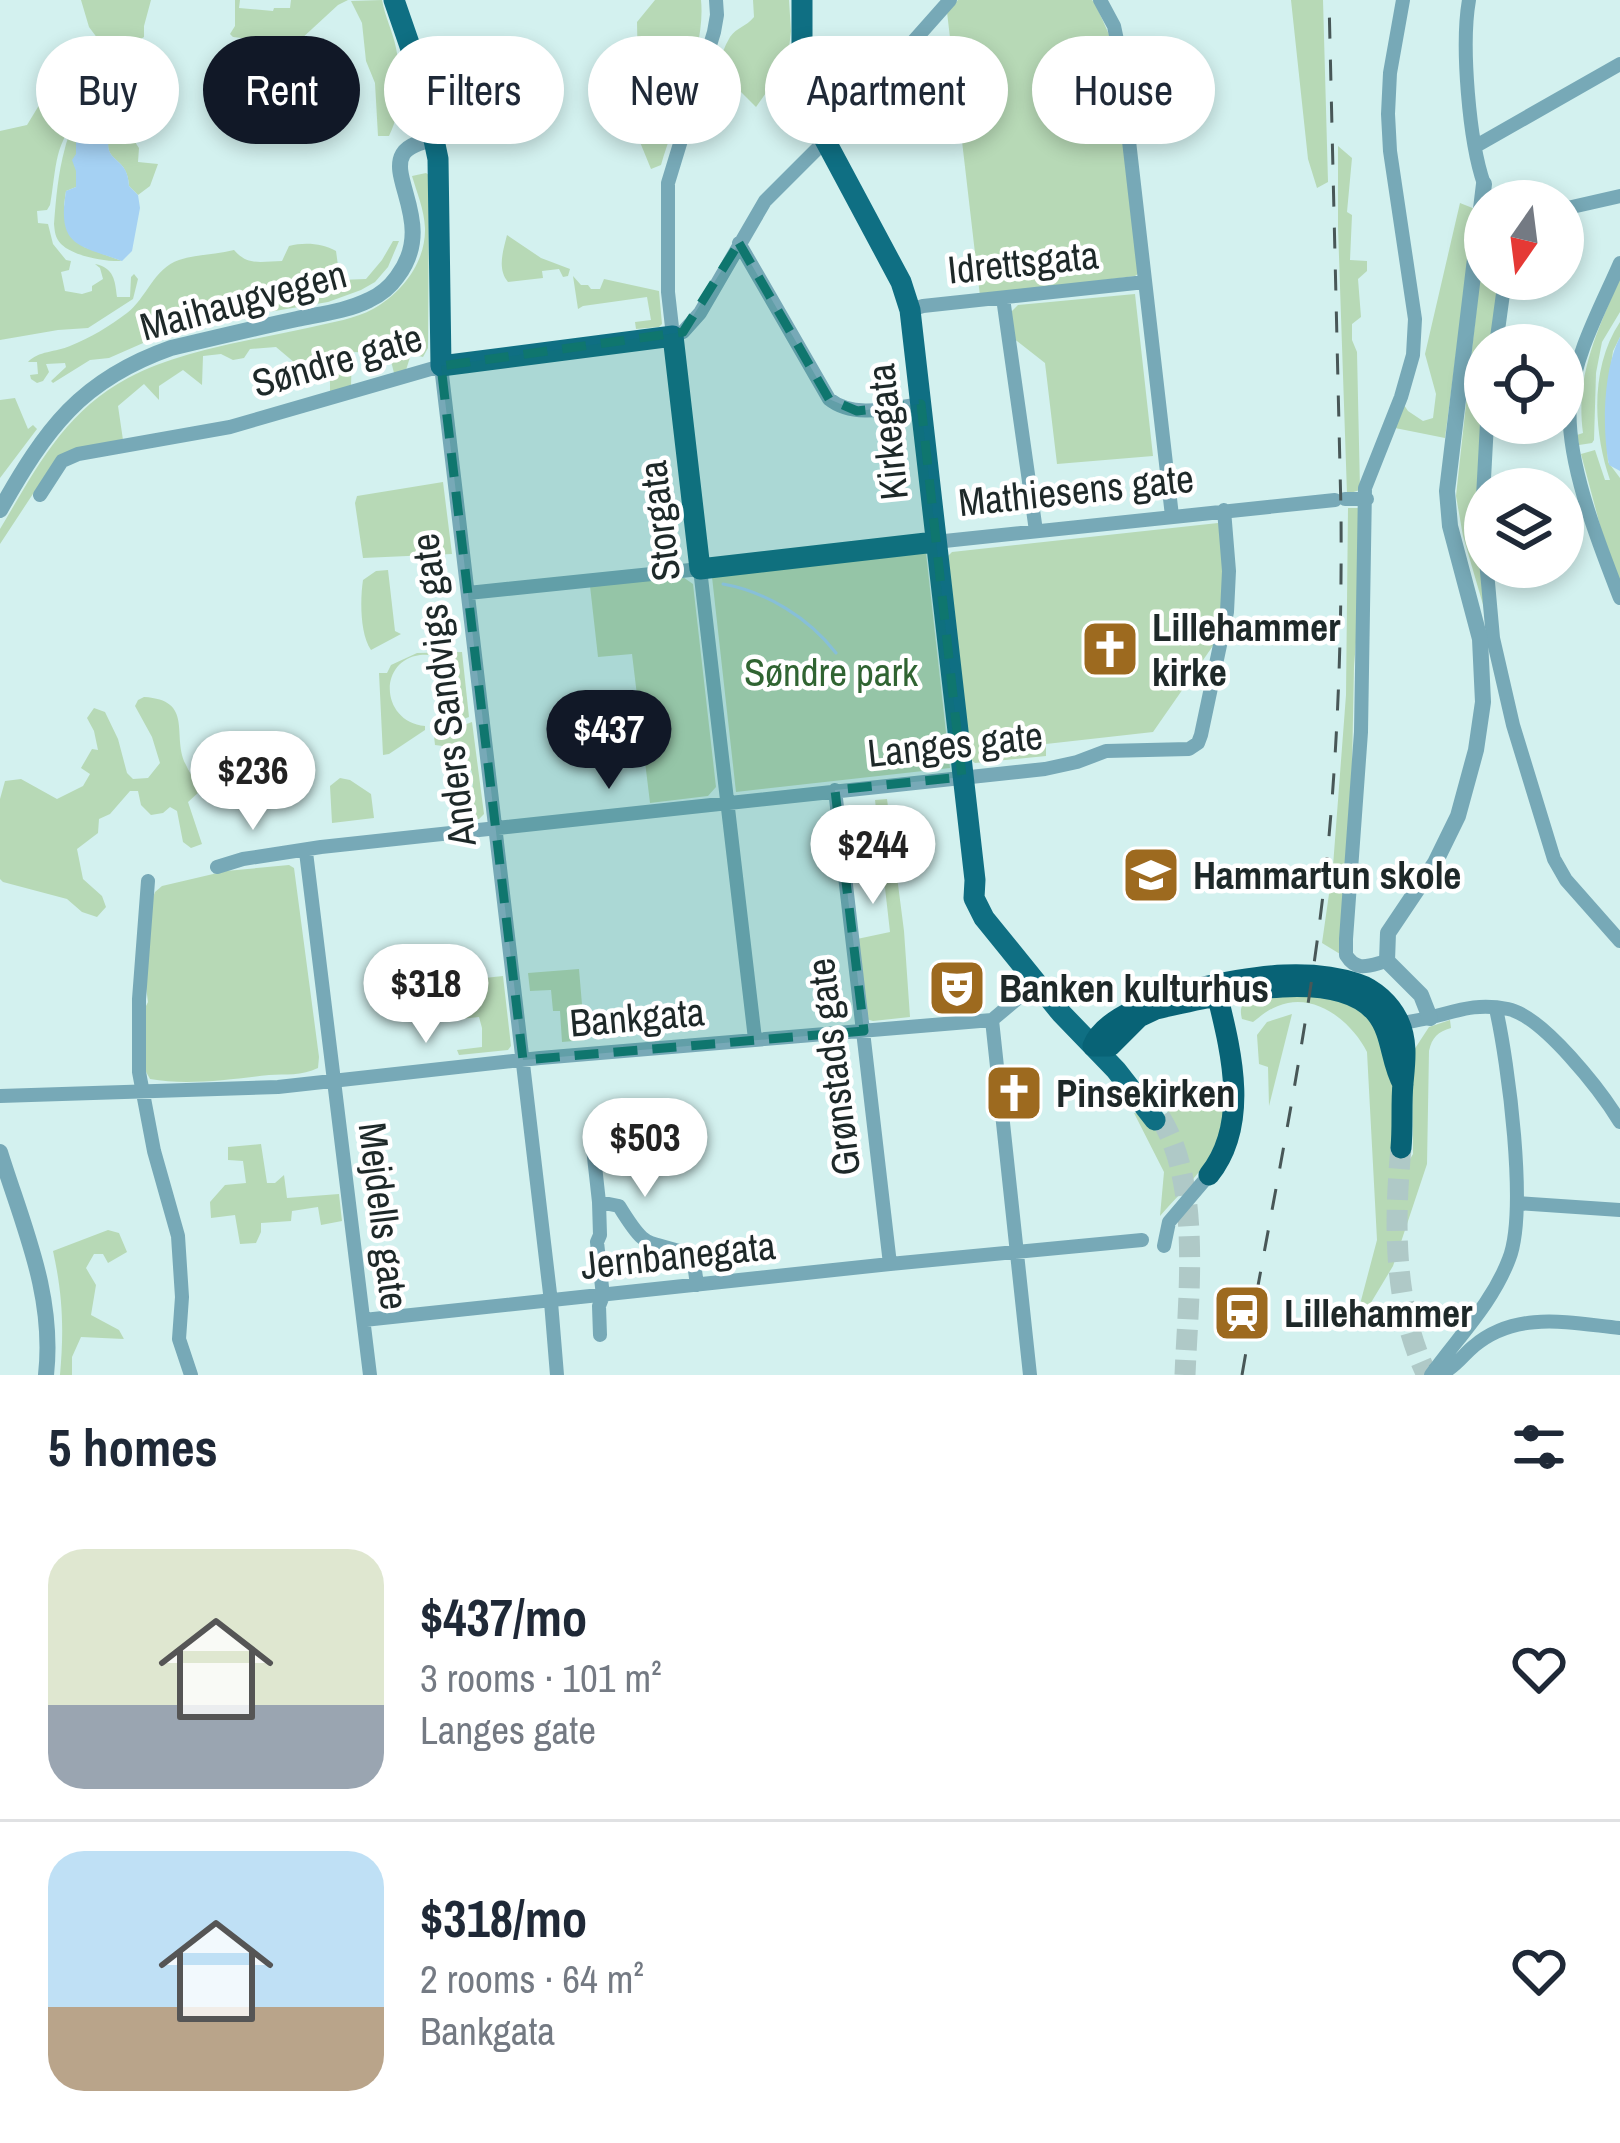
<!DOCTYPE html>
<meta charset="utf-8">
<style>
:root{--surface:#fff;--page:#f2f2f3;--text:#1f2937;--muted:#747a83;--line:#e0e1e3;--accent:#111827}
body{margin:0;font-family:"Archivo Narrow",sans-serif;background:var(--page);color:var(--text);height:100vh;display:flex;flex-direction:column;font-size:45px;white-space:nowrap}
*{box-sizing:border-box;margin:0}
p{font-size:39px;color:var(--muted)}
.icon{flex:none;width:66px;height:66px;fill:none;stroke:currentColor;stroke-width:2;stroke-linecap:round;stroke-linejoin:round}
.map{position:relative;height:1375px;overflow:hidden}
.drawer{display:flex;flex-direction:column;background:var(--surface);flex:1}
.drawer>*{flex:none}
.top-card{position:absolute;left:36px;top:36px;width:1548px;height:108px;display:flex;gap:24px}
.needle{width:78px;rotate:194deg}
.fabs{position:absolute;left:1464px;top:180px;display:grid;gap:24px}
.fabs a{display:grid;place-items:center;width:120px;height:120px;border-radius:50%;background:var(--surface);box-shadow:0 6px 18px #0003;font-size:60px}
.price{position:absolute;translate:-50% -102px;padding:0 27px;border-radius:42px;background:#fff;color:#222;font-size:39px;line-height:78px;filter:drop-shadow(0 3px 6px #0008)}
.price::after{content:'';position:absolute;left:50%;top:72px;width:36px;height:27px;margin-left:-18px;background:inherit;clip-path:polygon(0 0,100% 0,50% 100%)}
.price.active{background:var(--accent);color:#fff}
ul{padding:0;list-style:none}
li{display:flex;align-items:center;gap:36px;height:300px;padding:0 48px}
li+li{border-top:3px solid var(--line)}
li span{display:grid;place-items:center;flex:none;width:336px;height:240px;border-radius:36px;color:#555}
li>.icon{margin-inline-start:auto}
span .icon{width:144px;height:144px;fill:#fffc;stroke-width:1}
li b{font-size:51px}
h2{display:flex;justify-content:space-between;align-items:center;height:144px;padding:0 48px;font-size:51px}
.tag{padding:0 42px;border-radius:54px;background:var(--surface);box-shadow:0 6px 18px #0003;font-size:42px;line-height:108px}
.tag.active{background:var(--accent);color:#fff}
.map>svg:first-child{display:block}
.green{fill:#b7d9b6}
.water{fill:#a5d1f3}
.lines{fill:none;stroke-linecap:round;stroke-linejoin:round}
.stream{stroke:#a5d1f3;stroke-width:3}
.primary-tunnel{stroke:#afc9c7;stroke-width:21;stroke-dasharray:21 10;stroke-linecap:butt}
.trunk-tunnel{stroke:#afc9c7;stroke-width:21;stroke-dasharray:21 10;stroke-linecap:butt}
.minor{stroke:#77a9b7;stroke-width:14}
.tertiary{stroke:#77a9b7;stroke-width:16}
.primary{stroke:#0f6f83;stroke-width:21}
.trunk{stroke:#086376;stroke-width:21}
.rail{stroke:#485757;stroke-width:3;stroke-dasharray:21 21;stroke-linecap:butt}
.marked{fill:#0f766e;fill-opacity:0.2;stroke:#0f766e;stroke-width:9;stroke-dasharray:24 15;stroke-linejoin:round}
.labels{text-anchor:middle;stroke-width:9;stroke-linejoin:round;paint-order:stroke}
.street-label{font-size:39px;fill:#1e2929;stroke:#fff}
.poi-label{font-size:39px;font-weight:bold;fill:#1e2929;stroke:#fff;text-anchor:start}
.park-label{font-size:39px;fill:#306432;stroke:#fff}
</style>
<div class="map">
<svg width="1620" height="1375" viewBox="0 0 1620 1375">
<rect width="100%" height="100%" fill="#d3f1ef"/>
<path class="green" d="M81,0H151L144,26V37L138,41L98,39L89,27Z
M235,0H240L239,8L273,11L274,8H290L291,0H348L338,5L287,52L266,41L233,37L230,34L235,26Z
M382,0C385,17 393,32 396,48C402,76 402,110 389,136H378L375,83L366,61L362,23L351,1Z
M655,0H701C706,48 675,117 661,165L651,169L633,125L608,110L634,86L638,75L637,22Z
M753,0H789L791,31L788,57H776L777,66H785L756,107L738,89L720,106L706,108C714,85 718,57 730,37C737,27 746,27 754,17Z
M958,0H1092L1095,3L1111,39L1138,274L1135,276L980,296L947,12Z
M1291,0H1323L1328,182L1317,188L1308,159Z
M106,47L160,50L166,55L170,75L168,109H142L138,127L122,126L121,140L135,142L139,148L138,162L158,164L150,186L138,195L129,186C127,147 91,171 118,111C116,112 98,115 96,115C81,123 77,171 76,187L66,191L64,205L84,247L122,261C105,262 73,256 61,244C55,237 55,233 54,224C56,199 58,173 65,148C72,119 96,102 95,69H107L108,53L95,52Z
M86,69C93,103 66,124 58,155C54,171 53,189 50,205L47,210L37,211L38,223L48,224L53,244L66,260L71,261L69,270L61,272L65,291L82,294L92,291V286L103,279L100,268L95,264C114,268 115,280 117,297H130L131,277L134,274L138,279L133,299L88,328L58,330L0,340V131L27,125L52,84Z
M1338,146L1352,158L1347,212L1352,215L1350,260L1367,261V271L1358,279L1361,317L1352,324V340L1357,352L1360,490L1347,494L1338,227Z
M426,173L429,175L428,348L423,357L411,354L406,370L394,373L389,353L352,352L351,386L330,392V354L295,363L276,347L250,349L244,358L233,360L221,354L203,356L202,385L183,370L159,386V400L144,384L118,406L123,440L50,468L0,544V529C36,469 64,412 128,378C181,350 253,340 312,327C332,322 355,319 373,309C402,293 426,262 425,228C424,209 417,193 412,176Z
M1460,203L1475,209L1445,438L1395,428L1404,405L1408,411L1423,421L1433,418L1436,394L1425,354Z
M1485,230V279H1501L1493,345H1485V402L1481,434L1484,608L1463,536L1456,496Z
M507,235L541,258L570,269L568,276L563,277L559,269L542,271L543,278L508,282C497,269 503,251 507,235Z
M393,241H399L388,267L375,282L361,290L328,302L257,314L150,340L109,358L90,360L53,383L51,381L66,367L65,363L46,364L49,372L43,381L37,383L31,379L30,375L38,374L37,362H28C38,351 56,352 70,346C90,338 110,326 127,313C146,299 154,268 179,260C196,254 216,255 234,250C248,267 264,261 282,261L289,246C304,242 322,243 336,251L340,280L366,279L382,260Z
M573,276L581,285H588L591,289H600L604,279L659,291L662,324L659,327L636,329L635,322L651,320L647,297L583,306L578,309Z
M1620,278V312L1602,342L1596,373L1594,440L1592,443L1579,445L1577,435L1583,433C1575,375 1598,330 1620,278Z
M1135,294L1153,456L1057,464L1045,363L1013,338L1010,313L1018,305Z
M1620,322V337L1613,351L1610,372L1606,424L1608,462L1620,478V582L1601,529L1581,454L1595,450L1605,480H1610C1593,431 1590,367 1620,322Z
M15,398L28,429L33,425L37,429L0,478V400Z
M443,482L452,554L363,558L355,503L357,496Z
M1348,508H1363V560L1354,666L1352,768L1340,954L1322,943L1333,866L1346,695Z
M1218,523L1221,525L1224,584L1217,640L1153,732L1046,744V756L975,763L971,760L948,556L952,552Z
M926,553L950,768L736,792L712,577Z
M388,570L395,631L401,634L371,650C360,634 360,600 363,580L376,571Z
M680,575L693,584L716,787L708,796L650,803L632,654L598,657L590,586Z
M462,652L469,717L434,730L436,725C476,706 464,650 420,655C377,661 381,722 425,726V730L389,754L383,755L379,673H387L391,665L417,653Z
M144,697C195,700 171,736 186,765C191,777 197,779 199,792L188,802L202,844L191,848L183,842L177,811L170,807L163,813L151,815L141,805L138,791H130L110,814L99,819L98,833L77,849L83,879L102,896L106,907L97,917L82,912L67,899L3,882L0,879V799L5,781L21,779L57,799L83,786L90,774L81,768L92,749L98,750L94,731L87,718L94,708L105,712L118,739L127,773L133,779L148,778L160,763L152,737L135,706L138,700Z
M472,722L484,814L479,819L455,822L453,817C486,794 477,748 435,745L434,736Z
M340,778L350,780L371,794L374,818L332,823L330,786Z
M887,799L904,931L910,1017L873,1021L866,1019L857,939L890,932L875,800Z
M289,865L294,868L319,1057L318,1068C302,1076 285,1074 269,1075C233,1079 188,1086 150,1079L145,1070V1008L148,1002L146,987L151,903L155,892L162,886L226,871Z
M579,969L585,1040L562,1042L560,1011H553L551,990L530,991L528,973Z
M503,976L511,1046L508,1050L459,1055L457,1050L482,1047V1028L479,1017L460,1019L455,993L440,994L439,983Z
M1252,996L1337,997L1373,1018L1393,1074L1396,1159L1401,1162L1410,1159L1413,1154L1412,1065L1414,1050L1429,1027L1450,1020L1451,1028C1438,1032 1432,1037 1429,1051L1427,1164L1393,1266L1366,1311L1359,1328L1354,1327L1377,1240L1367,1052C1352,1022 1315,991 1278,1006C1269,1009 1261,1016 1253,1022L1242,1019C1239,1008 1242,1002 1252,996Z
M1292,1014L1269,1106L1268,1067L1259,1064L1257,1035L1267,1022Z
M1176,1107L1226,1108C1218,1159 1193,1179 1160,1216L1164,1172L1134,1113L1143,1114L1154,1130L1163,1132L1171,1124L1167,1112Z
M261,1144L267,1183H275L284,1175L287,1198L339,1194L342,1221L321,1225L318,1207L292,1211L291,1221L261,1223V1232L256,1243L240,1244L235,1215L211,1218L210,1202L225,1185L246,1183L243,1161L228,1160V1147Z
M108,1230L119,1233L127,1252L108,1263L103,1254H94L86,1268L96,1285L91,1315L119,1330L124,1339L81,1337L72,1357V1375H60C64,1330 63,1296 53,1251Z"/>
<path class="water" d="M103,106L112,107L118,111C91,171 128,148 129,186L138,195L140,208L132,251L122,261C77,245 57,246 66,191L76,187V171L72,160L76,154V141Z
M1620,337V471L1609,465C1602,431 1603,369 1620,337Z"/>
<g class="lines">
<path class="stream" d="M723,584C767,592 809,618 836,653"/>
<path class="primary-tunnel" d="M1160,1117C1202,1184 1188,1298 1185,1375"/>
<path class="trunk-tunnel" d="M1401,1148C1394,1223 1393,1306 1427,1375"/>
<path class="minor" d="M716,0L717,15L714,32L668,183V292L673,336L683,332L700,313L765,201L825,141L950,0
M1100,0L1114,26L1118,45L1172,516
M1469,0C1461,45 1469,141 1484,184
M1476,146L1620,64
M1563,209L1620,196
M739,243L829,399C854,419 891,408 921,404
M1620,263C1601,307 1575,353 1570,402C1565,460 1599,544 1620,598
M1003,298L1036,531
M910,310L923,306L1145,282
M1496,345L1505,279
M1487,423L1482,516L1493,638
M40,495L62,461L78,454L230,427L441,366L551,1302L557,1375
M1345,499H1367
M935,542L1335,500
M468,593L700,569L755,1039
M1480,639L1493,638L1513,725L1554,859L1566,880L1620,941
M835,790L890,1264
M306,852L370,1375
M217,867L243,859L321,847L1045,769L1077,762L1106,751L1189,749L1198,743L1201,735L1227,612L1229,571L1224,510
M148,881L139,999V1072L154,1151L178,1236L182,1297L179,1339L191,1375
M1387,961C1370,965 1357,973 1346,955V939L1361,732L1365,488L1401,397L1413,355L1415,319L1390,151L1388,114L1390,73L1403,0
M992,1020L1030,1375
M992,1020L1037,982
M1396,1025C1405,1022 1415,1021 1424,1019C1455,1012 1474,1002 1508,1009C1543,1016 1601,1091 1620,1122
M0,1096L278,1087L540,1058L992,1020
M592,1139L599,1202L619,1206C649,1255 645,1237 693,1256L697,1285
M599,1202L600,1235L597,1242L603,1296L599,1306L600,1335
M1517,1203L1620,1210
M1164,1246L1169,1222L1209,1175
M364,1320L890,1264L1142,1240
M1435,1369L1446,1371C1458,1364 1464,1354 1474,1346C1517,1310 1570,1323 1620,1328
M1431,1375C1458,1337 1492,1304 1509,1259C1528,1211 1508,1062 1496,1009"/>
<path class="tertiary" d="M0,510C46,429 80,380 171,348C213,338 255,328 297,319C321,314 347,311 369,300C380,295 390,287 397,277C436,226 388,179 403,154C409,144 425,141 435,139
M1430,1018L1421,995L1387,961L1388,933L1435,863L1458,816L1476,750L1483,702L1480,639L1450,526L1447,491L1484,184
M0,1152C23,1226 55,1295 46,1375"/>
<path class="primary" d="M394,0L421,78L438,159L441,366L673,336L700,569L935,542
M802,0V76L809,110L901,282L910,310L975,880L974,898L984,918L1061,1013L1116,1070L1155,1120"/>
<path class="trunk" d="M1401,1148C1403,1127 1401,1104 1403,1083C1405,1062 1408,1041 1398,1020C1390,1004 1374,989 1358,984C1335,976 1308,974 1284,975C1238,977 1110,1000 1093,1046H1110L1139,1017L1156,1009C1211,997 1334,963 1376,1013C1393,1034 1390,1061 1403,1084
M1209,1175C1249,1125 1232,1055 1218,998L1224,985"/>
<path class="rail" d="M1242,1375C1271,1207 1308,1038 1326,868C1338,749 1342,630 1341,511L1329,0"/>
</g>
<path class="marked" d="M739,243L829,399L857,411L921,404L962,777L835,790L864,1031L523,1060L441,366L683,332Z"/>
<defs>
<g id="church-square" transform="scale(3)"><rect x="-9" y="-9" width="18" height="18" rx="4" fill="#9d6a1f" stroke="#fff"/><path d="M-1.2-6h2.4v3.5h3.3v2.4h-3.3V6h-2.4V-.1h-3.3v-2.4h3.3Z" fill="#fff"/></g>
<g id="school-square" transform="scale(3)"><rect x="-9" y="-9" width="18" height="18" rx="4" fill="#9d6a1f" stroke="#fff"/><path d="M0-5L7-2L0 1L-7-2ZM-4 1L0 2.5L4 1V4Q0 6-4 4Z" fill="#fff"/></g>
<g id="theatre-square" transform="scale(3)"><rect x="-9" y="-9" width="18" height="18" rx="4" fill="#9d6a1f" stroke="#fff"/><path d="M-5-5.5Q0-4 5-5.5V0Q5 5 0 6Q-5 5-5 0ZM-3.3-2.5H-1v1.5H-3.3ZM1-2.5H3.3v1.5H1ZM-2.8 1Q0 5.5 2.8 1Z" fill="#fff"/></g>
<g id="station-square" transform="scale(3)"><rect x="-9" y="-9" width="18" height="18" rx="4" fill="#9d6a1f" stroke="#fff"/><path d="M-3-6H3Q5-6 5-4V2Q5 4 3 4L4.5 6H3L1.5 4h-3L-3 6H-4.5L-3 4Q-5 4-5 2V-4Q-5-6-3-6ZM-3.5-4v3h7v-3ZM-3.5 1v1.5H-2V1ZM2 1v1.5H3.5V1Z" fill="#fff"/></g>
</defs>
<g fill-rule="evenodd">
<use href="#church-square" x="1110" y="649"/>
<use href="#school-square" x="1151" y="875"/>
<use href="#theatre-square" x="957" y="988"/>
<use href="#church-square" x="1014" y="1093"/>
<use href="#station-square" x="1242" y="1313"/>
</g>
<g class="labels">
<g class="street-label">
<text transform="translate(1023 262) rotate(-6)" y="14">Idrettsgata</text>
<text transform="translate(243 300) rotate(-15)" y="14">Maihaugvegen</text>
<text transform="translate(337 360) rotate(-16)" y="14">Søndre gate</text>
<text transform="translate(887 432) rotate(-96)" y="14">Kirkegata</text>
<text transform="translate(1076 490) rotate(-6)" y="14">Mathiesens gate</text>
<text transform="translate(659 521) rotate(-97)" y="14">Storgata</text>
<text transform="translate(443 690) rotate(-97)" y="14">Anders Sandvigs gate</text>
<text transform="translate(955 744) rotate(-6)" y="14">Langes gate</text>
<text transform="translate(637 1017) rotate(-5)" y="14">Bankgata</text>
<text transform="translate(833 1067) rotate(-97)" y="14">Grønstads gate</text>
<text transform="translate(384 1216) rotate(83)" y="14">Mejdells gate</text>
<text transform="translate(678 1255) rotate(-6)" y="14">Jernbanegata</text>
</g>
<g class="poi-label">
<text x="1152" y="641">Lillehammer<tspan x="1152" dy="45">kirke</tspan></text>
<text x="1193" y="889">Hammartun skole</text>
<text x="999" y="1002">Banken kulturhus</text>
<text x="1056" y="1107">Pinsekirken</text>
<text x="1284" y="1327">Lillehammer</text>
</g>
<g class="park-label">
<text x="831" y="686">Søndre park</text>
</g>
</g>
</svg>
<div class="fabs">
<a><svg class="needle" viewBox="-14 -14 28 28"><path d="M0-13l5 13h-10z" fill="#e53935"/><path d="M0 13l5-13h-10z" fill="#747a83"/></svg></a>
<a><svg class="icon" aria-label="locate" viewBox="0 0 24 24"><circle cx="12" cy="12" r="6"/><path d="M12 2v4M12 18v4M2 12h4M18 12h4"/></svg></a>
<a><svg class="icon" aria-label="layers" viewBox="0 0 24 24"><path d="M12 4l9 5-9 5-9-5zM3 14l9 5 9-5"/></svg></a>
</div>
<b class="price active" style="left:609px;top:792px">$437</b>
<b class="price" style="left:253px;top:833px">$236</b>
<b class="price" style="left:873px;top:907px">$244</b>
<b class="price" style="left:426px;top:1046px">$318</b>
<b class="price" style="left:645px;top:1200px">$503</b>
<div class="top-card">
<a class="tag">Buy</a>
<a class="tag active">Rent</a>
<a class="tag">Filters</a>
<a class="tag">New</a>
<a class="tag">Apartment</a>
<a class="tag">House</a>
</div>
</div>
<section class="drawer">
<h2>5 homes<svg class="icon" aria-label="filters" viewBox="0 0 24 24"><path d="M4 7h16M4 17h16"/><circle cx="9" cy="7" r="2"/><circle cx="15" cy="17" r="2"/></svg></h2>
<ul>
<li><span style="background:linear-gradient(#dfe7d0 65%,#9aa5b1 0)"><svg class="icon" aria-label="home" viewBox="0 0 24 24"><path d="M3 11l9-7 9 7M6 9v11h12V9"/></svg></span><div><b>$437/mo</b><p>3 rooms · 101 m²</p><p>Langes gate</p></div><svg class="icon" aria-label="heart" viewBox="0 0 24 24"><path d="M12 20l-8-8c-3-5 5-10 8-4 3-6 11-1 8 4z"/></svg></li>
<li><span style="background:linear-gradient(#bfe0f5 65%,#b9a48a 0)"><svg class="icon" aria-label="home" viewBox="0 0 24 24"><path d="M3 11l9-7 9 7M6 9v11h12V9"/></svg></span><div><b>$318/mo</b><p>2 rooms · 64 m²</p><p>Bankgata</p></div><svg class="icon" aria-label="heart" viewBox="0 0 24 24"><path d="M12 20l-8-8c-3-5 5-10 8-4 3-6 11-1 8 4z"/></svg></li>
</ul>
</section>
